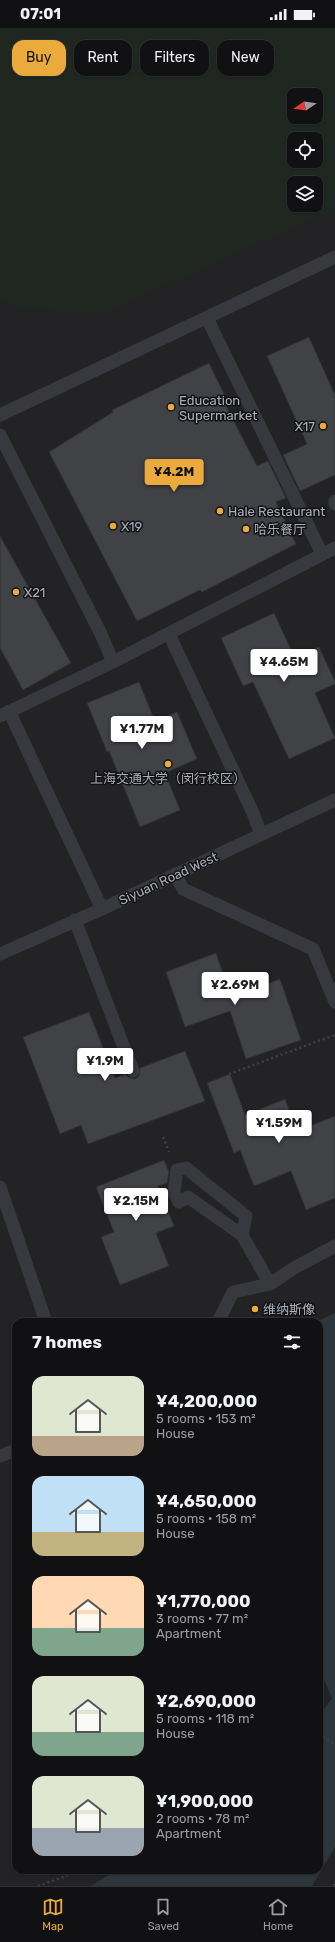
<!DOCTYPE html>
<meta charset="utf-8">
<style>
:root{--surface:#111113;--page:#1a1a1c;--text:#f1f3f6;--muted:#9c9da0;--line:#303133;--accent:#ebab3c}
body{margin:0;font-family:Rubik,"Noto Sans SC",sans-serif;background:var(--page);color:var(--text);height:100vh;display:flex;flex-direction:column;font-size:15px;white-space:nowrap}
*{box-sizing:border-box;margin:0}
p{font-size:13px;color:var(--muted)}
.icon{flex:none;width:22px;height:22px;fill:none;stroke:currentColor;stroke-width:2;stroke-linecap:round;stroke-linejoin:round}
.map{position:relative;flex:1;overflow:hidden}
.panel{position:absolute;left:12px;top:1290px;width:311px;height:556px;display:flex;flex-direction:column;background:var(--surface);border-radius:12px;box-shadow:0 1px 3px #0004,0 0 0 1px var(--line)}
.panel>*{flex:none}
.banner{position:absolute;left:12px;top:12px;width:311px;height:36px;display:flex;gap:8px}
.needle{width:26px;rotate:257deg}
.controls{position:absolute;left:287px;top:60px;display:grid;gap:8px}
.controls a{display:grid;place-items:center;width:36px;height:36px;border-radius:8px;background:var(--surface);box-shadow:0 1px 3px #0004,0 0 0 1px var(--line);font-size:20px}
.price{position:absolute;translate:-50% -34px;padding:0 9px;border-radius:4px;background:#fff;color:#222;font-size:13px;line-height:26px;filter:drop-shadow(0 1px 2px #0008)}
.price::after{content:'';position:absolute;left:50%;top:24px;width:12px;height:9px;margin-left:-6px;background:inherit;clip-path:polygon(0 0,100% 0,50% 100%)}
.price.selected{background:var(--accent);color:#111}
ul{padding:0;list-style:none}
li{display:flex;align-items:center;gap:12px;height:100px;padding:0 20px}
li span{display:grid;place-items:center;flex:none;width:112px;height:80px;border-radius:12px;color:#555}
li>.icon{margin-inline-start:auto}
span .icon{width:48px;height:48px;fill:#fffc;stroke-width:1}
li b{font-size:17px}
h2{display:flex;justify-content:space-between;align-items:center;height:48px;padding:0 20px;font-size:17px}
.tag{padding:0 14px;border-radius:12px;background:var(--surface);box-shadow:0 1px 3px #0004,0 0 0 1px var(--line);font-size:14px;line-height:36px}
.tag.selected{background:var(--accent);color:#111}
.status{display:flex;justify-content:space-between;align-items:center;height:28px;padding:0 20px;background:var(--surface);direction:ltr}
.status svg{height:11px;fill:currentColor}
.dock{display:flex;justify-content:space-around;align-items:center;height:56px;border-top:1px solid var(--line);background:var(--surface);font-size:11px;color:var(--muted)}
.dock a{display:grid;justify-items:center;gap:2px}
.dock .selected{color:var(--accent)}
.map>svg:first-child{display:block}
.built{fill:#232326;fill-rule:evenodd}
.green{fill:#1f2720;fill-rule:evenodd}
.water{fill:#2d363c}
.building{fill:#414246;stroke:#313135}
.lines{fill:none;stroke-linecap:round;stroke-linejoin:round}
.path{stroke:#3e4045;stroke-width:2.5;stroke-dasharray:2 3;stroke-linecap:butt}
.lane{stroke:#38393e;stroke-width:13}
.poi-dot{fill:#ebab3c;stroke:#121214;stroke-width:1.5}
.labels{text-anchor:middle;stroke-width:3;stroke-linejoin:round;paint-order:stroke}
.poi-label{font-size:13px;fill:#a9aeb8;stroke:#121214;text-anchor:start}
.street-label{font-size:13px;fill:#a9aeb8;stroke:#121214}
</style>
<div class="status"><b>07:01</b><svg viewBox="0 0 49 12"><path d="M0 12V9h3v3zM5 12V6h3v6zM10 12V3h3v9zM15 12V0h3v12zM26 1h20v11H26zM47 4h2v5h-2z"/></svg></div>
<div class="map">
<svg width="335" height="1858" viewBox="0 0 335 1858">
<rect width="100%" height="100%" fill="#171719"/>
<path class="built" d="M0,0H335V1858H0ZM294,67H316V89H294ZM294,111H316V133H294ZM294,155H316V177H294ZM16,1294H319V1842H16Z"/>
<path class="green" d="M0,0H335V181L99,287L15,279L0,271ZM294,67H316V89H294ZM294,111H316V133H294ZM294,155H316V177H294Z"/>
<path class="water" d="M335,1285V1819L312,1858H91L117,1842H319V1688L332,1670L319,1640V1294H316Z"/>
<path class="building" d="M309,309L335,367V447L300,463L283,427L307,416L267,328Z
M209,335L229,376L226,378L257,438L268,433L286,470L276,474L296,516L202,564L200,562L137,593L49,424L113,384L112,382Z
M0,508L71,635L23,662L0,620Z
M274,585L295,630L319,619L335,653V656L315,665L335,710L289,731L253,654L243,658L221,610Z
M139,654L155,693L177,684L197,731L165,745L180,782L140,799L109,723L107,724L87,675Z
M216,925L231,969L280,951L301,1012L246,1031L230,983L185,999L166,944Z
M89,984L115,1050L125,1046L128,1049L135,1051L139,1048L140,1040L185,1023L205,1073L88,1116L81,1097L60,1106L23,1009Z
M230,1046L245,1087L285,1071L297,1103L335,1088V1170L306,1182L291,1143L254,1158L240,1122L234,1125L207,1055Z
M164,1132L169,1144L167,1155L158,1158L174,1198L156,1205L169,1238L120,1257L101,1209L114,1204L96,1159Z"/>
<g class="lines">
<path class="path" d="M229,1046L335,1007
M163,1109L169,1124
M319,1706L335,1717
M38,1858L83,1842
M334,1858L335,1856"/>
<path class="lane" d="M207,290L322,526
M0,387L335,229
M0,407L101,606L113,634
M335,473V476
M169,606L253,785L261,806
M9,683L102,881
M0,688L113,634L335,520
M175,846L183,861L313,921L335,974
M75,892L133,1043
M0,926L102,881L335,772
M0,1159L46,1294
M242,1207L188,1169L179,1174L174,1165L177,1142L186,1140L246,1188L242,1207L270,1256
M218,1294L233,1264L270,1256L294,1240L335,1218
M0,1428L16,1422"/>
</g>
<g class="poi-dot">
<circle cx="171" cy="379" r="4"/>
<circle cx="323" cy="398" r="4"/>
<circle cx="220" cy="483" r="4"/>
<circle cx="113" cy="498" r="4"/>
<circle cx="246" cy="501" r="4"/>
<circle cx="16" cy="564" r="4"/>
<circle cx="168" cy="736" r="4"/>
<circle cx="255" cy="1281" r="4"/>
</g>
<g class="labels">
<g class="poi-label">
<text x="179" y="377">Education<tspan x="179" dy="15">Supermarket</tspan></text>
<text x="315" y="403" text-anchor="end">X17</text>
<text x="228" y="488">Hale Restaurant</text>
<text x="121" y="503">X19</text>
<text x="254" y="506">哈乐餐厅</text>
<text x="24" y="569">X21</text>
<text x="168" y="755" text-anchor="middle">上海交通大学（闵行校区）</text>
<text x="263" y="1286">维纳斯像</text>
</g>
<g class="street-label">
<text transform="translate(168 850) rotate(-25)" y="5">Siyuan Road West</text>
</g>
</g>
</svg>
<div class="controls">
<a><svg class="needle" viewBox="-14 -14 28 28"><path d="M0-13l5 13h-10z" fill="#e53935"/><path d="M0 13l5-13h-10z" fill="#9c9da0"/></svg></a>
<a><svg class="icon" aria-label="locate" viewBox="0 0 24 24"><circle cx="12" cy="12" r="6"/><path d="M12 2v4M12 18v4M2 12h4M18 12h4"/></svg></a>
<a><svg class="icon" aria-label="layers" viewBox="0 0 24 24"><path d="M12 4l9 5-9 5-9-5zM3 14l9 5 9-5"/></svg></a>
</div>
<b class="price selected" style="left:174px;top:465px">¥4.2M</b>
<b class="price" style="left:284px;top:655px">¥4.65M</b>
<b class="price" style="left:142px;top:722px">¥1.77M</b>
<b class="price" style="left:235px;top:978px">¥2.69M</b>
<b class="price" style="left:105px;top:1054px">¥1.9M</b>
<b class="price" style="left:279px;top:1116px">¥1.59M</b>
<b class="price" style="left:136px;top:1194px">¥2.15M</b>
<div class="banner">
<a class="tag selected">Buy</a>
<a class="tag">Rent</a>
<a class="tag">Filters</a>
<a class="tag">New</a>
</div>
<section class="panel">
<h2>7 homes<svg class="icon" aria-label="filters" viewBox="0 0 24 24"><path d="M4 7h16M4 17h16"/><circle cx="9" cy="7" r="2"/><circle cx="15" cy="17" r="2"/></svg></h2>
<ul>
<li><span style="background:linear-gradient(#dfe7d0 75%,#b9a48a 0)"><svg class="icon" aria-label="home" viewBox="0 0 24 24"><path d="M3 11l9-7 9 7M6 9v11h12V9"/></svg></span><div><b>¥4,200,000</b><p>5 rooms · 153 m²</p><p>House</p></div></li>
<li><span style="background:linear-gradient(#bfe0f5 70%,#c2b280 0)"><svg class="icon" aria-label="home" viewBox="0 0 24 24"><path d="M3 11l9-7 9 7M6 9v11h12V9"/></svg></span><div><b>¥4,650,000</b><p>5 rooms · 158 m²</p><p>House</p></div></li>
<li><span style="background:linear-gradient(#ffd9b3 65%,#7fa58c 0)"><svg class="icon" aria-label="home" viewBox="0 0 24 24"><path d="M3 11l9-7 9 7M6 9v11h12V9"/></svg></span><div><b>¥1,770,000</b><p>3 rooms · 77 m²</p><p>Apartment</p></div></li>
<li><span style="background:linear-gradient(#dfe7d0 70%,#7fa58c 0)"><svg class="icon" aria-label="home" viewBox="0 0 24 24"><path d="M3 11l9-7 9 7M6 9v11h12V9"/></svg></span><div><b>¥2,690,000</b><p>5 rooms · 118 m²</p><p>House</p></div></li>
<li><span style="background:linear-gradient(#dfe7d0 65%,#9aa5b1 0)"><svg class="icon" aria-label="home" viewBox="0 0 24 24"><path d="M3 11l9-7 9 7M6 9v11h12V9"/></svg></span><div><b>¥1,900,000</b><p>2 rooms · 78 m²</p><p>Apartment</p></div></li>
</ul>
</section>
</div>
<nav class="dock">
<a class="selected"><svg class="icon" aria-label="map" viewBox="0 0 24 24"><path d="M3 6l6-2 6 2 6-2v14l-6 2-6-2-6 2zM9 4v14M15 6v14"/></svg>Map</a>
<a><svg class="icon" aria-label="saved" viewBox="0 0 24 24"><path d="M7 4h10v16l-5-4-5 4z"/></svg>Saved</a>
<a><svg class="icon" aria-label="home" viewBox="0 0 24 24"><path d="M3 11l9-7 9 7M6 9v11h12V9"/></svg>Home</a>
</nav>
